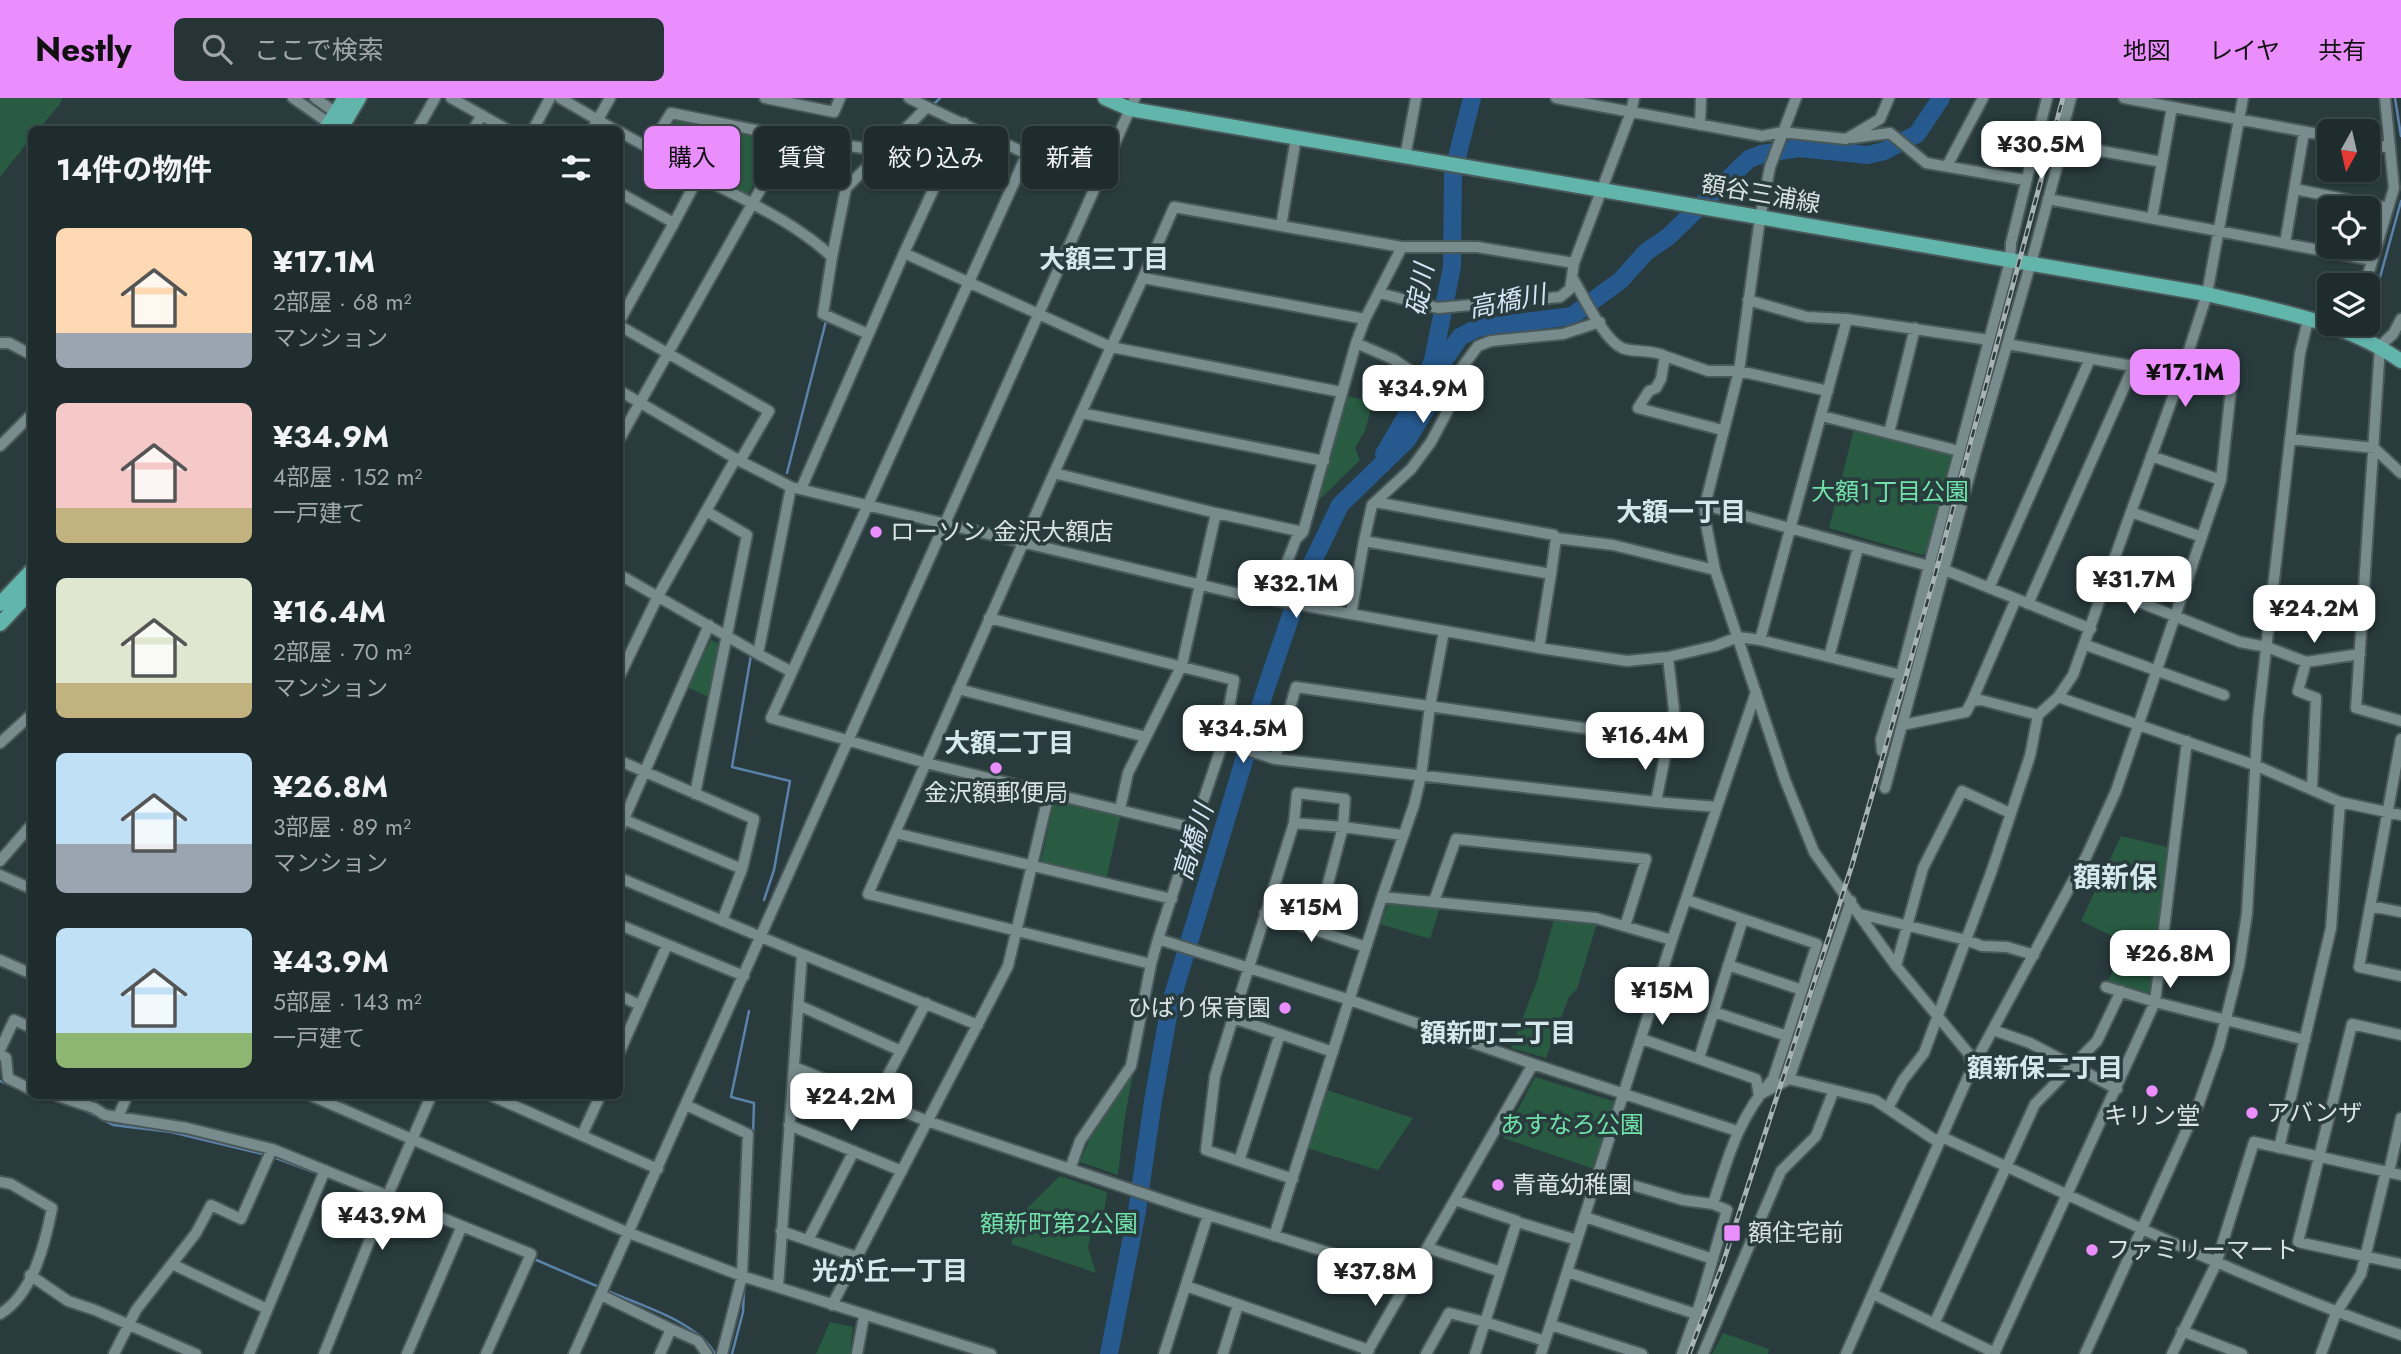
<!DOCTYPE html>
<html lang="ja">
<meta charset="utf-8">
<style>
:root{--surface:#1f2c2e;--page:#273436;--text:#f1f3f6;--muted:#a1a7aa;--line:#3c484a;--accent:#ea8dfd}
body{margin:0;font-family:Jost,"Noto Sans JP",sans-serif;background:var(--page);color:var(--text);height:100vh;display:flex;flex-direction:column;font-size:26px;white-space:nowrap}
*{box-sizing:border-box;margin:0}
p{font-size:23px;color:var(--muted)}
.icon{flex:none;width:38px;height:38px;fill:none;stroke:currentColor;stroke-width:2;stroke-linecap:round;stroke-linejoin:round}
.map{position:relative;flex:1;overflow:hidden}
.details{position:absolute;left:28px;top:28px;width:595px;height:973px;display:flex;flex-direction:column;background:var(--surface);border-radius:10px;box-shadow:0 2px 5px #0004,0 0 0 2px var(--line)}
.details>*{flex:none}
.top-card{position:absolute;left:644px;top:28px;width:665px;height:63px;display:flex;gap:14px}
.needle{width:46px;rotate:188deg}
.tools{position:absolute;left:2317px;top:21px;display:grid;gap:14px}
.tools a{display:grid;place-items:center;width:63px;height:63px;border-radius:10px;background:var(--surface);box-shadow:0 2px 5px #0004,0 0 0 2px var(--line);font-size:35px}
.price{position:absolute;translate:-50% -60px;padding:0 16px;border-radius:14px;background:#fff;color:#222;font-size:23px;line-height:46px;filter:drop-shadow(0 2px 4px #0008)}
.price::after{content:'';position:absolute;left:50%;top:42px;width:21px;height:16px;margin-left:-10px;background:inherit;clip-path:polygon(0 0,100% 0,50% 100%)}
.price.active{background:var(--accent);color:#111}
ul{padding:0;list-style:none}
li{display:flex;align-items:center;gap:21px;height:175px;padding:0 28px}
li span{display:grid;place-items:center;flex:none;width:196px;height:140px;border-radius:10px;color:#555}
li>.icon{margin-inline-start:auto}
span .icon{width:84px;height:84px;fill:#fffc;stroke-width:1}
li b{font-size:30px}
h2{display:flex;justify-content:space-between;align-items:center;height:84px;padding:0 28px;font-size:30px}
.tag{padding:0 24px;border-radius:10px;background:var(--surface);box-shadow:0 2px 5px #0004,0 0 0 2px var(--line);font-size:24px;line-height:63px}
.tag.active{background:var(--accent);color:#111}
header{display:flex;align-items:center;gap:42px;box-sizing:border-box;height:98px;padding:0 35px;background:var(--accent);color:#111}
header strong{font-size:33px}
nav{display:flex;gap:38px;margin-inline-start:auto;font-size:24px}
.search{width:490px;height:63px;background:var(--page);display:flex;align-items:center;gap:18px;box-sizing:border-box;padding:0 24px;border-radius:10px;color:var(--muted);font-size:26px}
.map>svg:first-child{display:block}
.green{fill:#285b42}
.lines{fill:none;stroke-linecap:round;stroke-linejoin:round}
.stream{stroke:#5b82a8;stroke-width:2.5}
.river{stroke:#26598e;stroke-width:18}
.minor-casing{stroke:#495859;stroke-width:14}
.major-casing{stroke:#495859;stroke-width:18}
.minor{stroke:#788c8e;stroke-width:10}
.major{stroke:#61b5ab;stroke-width:14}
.rail-casing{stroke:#a7b3b5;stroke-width:5}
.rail{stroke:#293b3d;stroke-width:2.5;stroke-dasharray:8;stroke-linecap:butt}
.poi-dot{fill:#ea8dfd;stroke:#293b3d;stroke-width:2.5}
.labels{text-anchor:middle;stroke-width:7;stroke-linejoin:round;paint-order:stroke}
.street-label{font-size:24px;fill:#d8e2e3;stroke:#293b3d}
.park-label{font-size:24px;fill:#71e3aa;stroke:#293b3d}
.poi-label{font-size:24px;fill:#d8e2e3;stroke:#293b3d;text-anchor:start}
.neighbourhood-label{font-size:26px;font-weight:bold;fill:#d4e9eb;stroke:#293b3d}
.water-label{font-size:26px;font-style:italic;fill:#d6e4f4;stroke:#293b3d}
.quarter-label{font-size:28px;font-weight:bold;fill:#d4e9eb;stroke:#293b3d}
</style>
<header>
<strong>Nestly</strong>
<div class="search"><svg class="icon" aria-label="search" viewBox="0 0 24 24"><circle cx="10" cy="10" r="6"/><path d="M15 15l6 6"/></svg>ここで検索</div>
<nav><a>地図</a><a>レイヤ</a><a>共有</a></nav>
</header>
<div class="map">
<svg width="2401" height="1256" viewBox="0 0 2401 1256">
<rect width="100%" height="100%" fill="#293b3d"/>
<path class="green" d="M0,0H62L60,6L39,31L32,32L31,40L0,79Z
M676,22L774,39L775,50L747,98L660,50Z
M1344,297L1373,304L1365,333L1355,350L1360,362L1317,404Z
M1854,331L1949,355L1952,359L1927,455L1922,457L1829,430Z
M711,542L724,548L708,599L687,589Z
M1055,699L1121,715L1106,782L1040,768Z
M2121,738L2167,749L2151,893L2146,895L2108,883L2126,845L2081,823Z
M1389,804L1440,809L1430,841L1380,826Z
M1554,821L1597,825L1577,891L1569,899L1546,960L1511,950L1537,883Z
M1134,971L1125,1018L1118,1077L1080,1064L1090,1040Z
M1535,979L1616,1004L1594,1071L1503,1040Z
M1327,992L1413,1020L1378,1072L1307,1050Z
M1060,1078L1107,1094L1104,1114L1091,1136L1088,1150L1096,1175L1011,1146L1019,1118Z
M830,1224L853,1229L850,1256H816Z
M1723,1235L1769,1251L1768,1256H1712Z"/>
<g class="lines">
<path class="stream" d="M2395,0L2401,38
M932,8L940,0
M2368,223L2401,103
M787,375L826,223
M767,486L784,396
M753,551L761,516
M751,557L732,669L790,683L774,772L764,802
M749,913L731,999L754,1005L753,1037
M0,983L23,993
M41,998L55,1001
M84,1012L113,1027L171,1034L267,1057
M273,1059L319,1076
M326,1079L349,1088
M749,1131L752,1054
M534,1161L599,1189
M605,1192C637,1206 699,1224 715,1256
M732,1256L743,1214L744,1192"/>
<path class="river" d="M1384,356L1418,298L1433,262L1452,169L1453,75L1472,0
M1109,1256L1137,1113L1153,1003L1170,907L1265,593L1301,488L1340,407L1407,342L1432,301L1444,262L1460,239L1477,230L1572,218L1621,182L1646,154L1668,139L1749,61L1762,56L1799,50L1868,57L1884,53L1917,36L1941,0"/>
<g class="minor-casing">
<path id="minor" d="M293,0L329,25
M315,0L336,15
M451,0L508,32
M560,0L615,32
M765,0L834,14L840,0
M1556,0L1762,38L1782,34L1846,41L1880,21L1889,0
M1796,0L1770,69L1760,120L1739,273L1705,407L1706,426L1715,472L1785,682L1814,754L1896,868L1969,956L1972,970L1846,1256
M2124,0L2329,38
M1700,27L1701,0
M417,32L435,0
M473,32L482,17
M533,32L550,0
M592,32L610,0
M620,34L699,78
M790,39L883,53
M1296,40L1281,128L1174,109L1143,180L1365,221
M1852,40L1890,35L1926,65L2025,82
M2368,45L2390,50
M2063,46L2162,64
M1405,59L1416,0
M1947,68L1983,0
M2295,91L2388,110
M620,95L674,125L699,78C744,102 795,124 832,159L823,216L868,236
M2048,101L2372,162
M2152,120L2172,9
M1281,128L1402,149
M2285,145L2304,34
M904,155L964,25
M832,159L846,90L927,9L909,0
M1572,179C1583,197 1603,241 1622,250C1635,255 1651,251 1665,258
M1143,180L1111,249L1341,294
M2365,187L2394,90L2385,0
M1379,195L1438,210L1560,199L1570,191L1574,165
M1748,202L1807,219L1847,221L1760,542
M1847,221L1989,242
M2401,221L2393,236L2380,248L2356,610L2401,623
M620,222L674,125
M620,228L769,313L740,363
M0,245H9L32,257
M1356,245L1393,261L1424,282L1448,291
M620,293L740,363L791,389L1235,495L1539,550L1627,563L1668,559L1715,548L1738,539L1760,542L1829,559L1858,450
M1081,315L1324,363
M1822,318L1959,353
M1722,332L1638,310L1649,293L1656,290L1661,281L1665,258L1708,273H1739L1828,293
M1889,335L1915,230
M620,340L790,39L671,15L649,50
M2290,341L2374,350L2401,375
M0,348L32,316
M2151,358L2221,382
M1054,375L868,796L1151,866L1131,968L1080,1043L1070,1071
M801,391L904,155L1111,249L1054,375L1216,415L1182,567L1146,639L958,591
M1375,404L1554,437L1556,440
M1705,407L1929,468L2010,163L2011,145L2047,0
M2131,414L2181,277L2207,196L2243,0
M1216,415L1303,434L1356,245L1365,221L1402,149H1477L1574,165L1631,14L1634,0
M1364,443L1372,407L1411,371L1431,344L1447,314L1463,268L1478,248L1491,243L1563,236L1600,224
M1551,476L1556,440L1613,447L1715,472
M620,477L758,556L791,389
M1989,490L2090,261
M2104,490L2240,544L2267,549L2306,564L2360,556
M1273,501L1296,441L1303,434
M2028,506L2134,267
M1351,516L1364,443L1551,476L1539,550
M989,520L1234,582L1223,644
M2086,547L2224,597
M758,556L792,574L1027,56L927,9
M1668,559L1674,612L1656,704L1717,709
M1829,559L1901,577
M2306,564L2298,593L2316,600L2312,690
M792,574L771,620L926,665L1049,695L1008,868L832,1207
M620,577L658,498L736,360
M2058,599L2257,668L2340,704L2331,830L2279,1050
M1972,603L2016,501
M2038,617L1981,602L1972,603L1966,614L1902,627L1975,357L2036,147L2063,46L2060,41L2071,0
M2401,641L2359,869L2401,878
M0,645L32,616
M1882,653L1881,641L1901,577L1929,468L1945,472L2091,531
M1275,661L1296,589L1667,642
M620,663L754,721L742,771L722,823
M1885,690L1902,627
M1049,695L1194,730L1223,644L1275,661L1656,704
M695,696L747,437L706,413
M2340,704L2401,717
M1120,711L1128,675L1146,639
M623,721L742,771
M1294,725L1343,729L1316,831
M620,730L709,527
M1194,730L1158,841L1350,902L1533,966L1737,1033
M895,735L1172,801
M0,763L32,726
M0,777L32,791
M620,780L802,856L778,1189
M1382,799L1596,820L1672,842
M1434,803L1456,741L1646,761L1625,828
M2370,808L2401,814
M1265,815L1366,849
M1860,816L1966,842L1982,848L2007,849L2034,857
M620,827L744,878
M802,856L978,927
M0,862L32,876
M1151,866L1158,841
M1728,867L1802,892
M1896,868L1923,770L1962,693L2010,715
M2106,889L2155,904L2305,942
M620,898L640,907
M798,907L901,953
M1714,914L1787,938
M1233,920L1215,978L1206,1052L1293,1081
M1993,932L2030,945L2117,991
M2401,937L2352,926L2298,1144L2401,1166
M1642,941L1756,981L1759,997L1789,981L1875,1002L1935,1042L1942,1039C2094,1108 2243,1182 2401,1237
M0,952L14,922L32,930
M620,953L667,847
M1333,954L1233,920L1294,725L1297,695L1345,701L1343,729L1403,737
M0,956L6,960L8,980L32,992
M1699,960L1743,821
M794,969L927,1023L1186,1110L1410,1180
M1972,970L2087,757L2116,693L2221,382L2231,291L2141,266L2127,267L2007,246
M1789,981L1851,803
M58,998L94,1010L105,1017L187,1030L272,1051L531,1156L486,1256
M312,998L629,1135L742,1178L991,1256
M492,998L658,1071
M875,1002L926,905
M686,1007L748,1036L742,1178L722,1256
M1888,1010L1903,982L1924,955L1992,772L2030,658L2038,617L2058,599L2073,577L2131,414L2202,439
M118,1019L127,998
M789,1027L902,1073
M582,1037L600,998
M1239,1063L1280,936
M2389,1074L2401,1020
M1598,1077L1683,1102L1713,1106
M0,1084L11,1086L52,1110C45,1146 33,1196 0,1216
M1455,1102L1517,1123L1475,1256
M1585,1119L1713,1161
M1514,1123L1577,1142
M781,1133L857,1159
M1274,1138L1382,799L1414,707L1421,678L1430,608L1444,533
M808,1142L854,1053
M1428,1150L1501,1174
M172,1166L267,1211
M1567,1174L1696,1216
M30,1177L68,1203L95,1212L196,1256
M1186,1188L1369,1252
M1873,1196L1995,1255
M601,1197L671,1231
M1934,1226L2035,1006L2097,943L2121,893
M1551,1227L1642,1256
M2182,1233L2242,1256
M114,1256L136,1212L196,1135L211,1107L241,1121L272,1051
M249,1256L325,1072
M324,1256L387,1099L431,998
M407,1256L462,1128
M574,1256L1135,0
M660,1256L671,1231L698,1243L707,1256
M857,1256L864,1218
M1164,1256L1208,1117
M1223,1256L1238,1207
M1366,1256L1533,966
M1426,1256L1449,1215L1485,1224L1545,1243
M1541,1256L1672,842L1756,594
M1682,1256L1700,1205L1727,1112L1713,1106C1728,1059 1739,1018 1773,981L1817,846L1687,802
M1703,1256L1781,1073L1816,1038L1834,992
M1994,1256L2155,904L2187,643
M2085,1256L2199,1005L2219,948L2239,868L2247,815L2258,621L2300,255L2308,222
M2172,1256L2216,1166L2254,1044L2401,1077
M2321,1256L2336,1215L2361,1176L2386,1073"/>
</g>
<g class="major-casing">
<path id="major" d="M1105,0L1130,11L2207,196C2273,212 2344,223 2401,263
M325,32L345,0
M340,32L359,0
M0,506L32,472
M0,526L32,492"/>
</g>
<use href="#minor" class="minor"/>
<use href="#major" class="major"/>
<g class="rail-casing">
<path id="rail" d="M1689,1256L1722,1168L1852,767L1937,470L2063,0"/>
</g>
<use href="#rail" class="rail"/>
</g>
<g class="poi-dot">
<circle cx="876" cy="434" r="7"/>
<circle cx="996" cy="670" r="7"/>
<circle cx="1285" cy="910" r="7"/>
<circle cx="2152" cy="993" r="7"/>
<circle cx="2252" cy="1015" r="7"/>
<circle cx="1498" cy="1087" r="7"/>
<rect x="1723" y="1126" width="18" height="18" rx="3.5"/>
<circle cx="2092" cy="1152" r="7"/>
</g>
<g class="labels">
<g class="street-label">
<text transform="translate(1761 96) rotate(10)" y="8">額谷三浦線</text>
</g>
<g class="park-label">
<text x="1890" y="402">大額１丁目公園</text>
<text x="1572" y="1035">あすなろ公園</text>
<text x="1059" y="1134">額新町第２公園</text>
</g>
<g class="poi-label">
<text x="890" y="442">ローソン 金沢大額店</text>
<text x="996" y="703" text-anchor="middle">金沢額郵便局</text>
<text x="1271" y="918" text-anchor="end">ひばり保育園</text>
<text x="2266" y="1023">アバンザ</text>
<text x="2152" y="1026" text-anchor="middle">キリン堂</text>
<text x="1512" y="1095">青竜幼稚園</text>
<text x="1748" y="1143">額住宅前</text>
<text x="2106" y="1160">ファミリーマート</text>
</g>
<g class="neighbourhood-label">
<text x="1104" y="170">大額三丁目</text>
<text x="1681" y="423">大額一丁目</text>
<text x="1009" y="654">大額二丁目</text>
<text x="1498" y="944">額新町二丁目</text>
<text x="2045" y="979">額新保二丁目</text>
<text x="890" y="1182">光が丘一丁目</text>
</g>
<g class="water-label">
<text transform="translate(1420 192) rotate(-80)" y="9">碇川</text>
<text transform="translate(1507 203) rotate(-11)" y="9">高橋川</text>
<text transform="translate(1193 744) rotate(-73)" y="9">高橋川</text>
</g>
<g class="quarter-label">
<text x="2115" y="789">額新保</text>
</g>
</g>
</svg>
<div class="tools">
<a><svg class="needle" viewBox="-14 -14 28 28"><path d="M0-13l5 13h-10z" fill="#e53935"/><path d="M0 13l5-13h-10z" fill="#a1a7aa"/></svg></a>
<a><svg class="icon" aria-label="locate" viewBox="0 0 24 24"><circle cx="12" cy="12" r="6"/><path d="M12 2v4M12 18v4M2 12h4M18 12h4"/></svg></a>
<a><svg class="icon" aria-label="layers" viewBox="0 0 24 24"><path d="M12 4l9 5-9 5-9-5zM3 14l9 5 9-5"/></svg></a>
</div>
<b class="price" style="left:2041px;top:83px">¥30.5M</b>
<b class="price active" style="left:2185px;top:311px">¥17.1M</b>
<b class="price" style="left:1423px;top:327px">¥34.9M</b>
<b class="price" style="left:2134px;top:518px">¥31.7M</b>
<b class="price" style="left:1296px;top:522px">¥32.1M</b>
<b class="price" style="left:2314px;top:547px">¥24.2M</b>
<b class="price" style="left:1243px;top:667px">¥34.5M</b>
<b class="price" style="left:1645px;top:674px">¥16.4M</b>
<b class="price" style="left:1311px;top:846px">¥15M</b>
<b class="price" style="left:2170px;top:892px">¥26.8M</b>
<b class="price" style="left:1662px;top:929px">¥15M</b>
<b class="price" style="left:851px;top:1035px">¥24.2M</b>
<b class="price" style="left:382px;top:1154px">¥43.9M</b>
<b class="price" style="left:1375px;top:1210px">¥37.8M</b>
<div class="top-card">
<a class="tag active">購入</a>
<a class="tag">賃貸</a>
<a class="tag">絞り込み</a>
<a class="tag">新着</a>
</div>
<section class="details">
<h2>14件の物件<svg class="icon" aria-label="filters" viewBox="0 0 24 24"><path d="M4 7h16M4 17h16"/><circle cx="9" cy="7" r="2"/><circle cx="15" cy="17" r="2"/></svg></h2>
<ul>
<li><span style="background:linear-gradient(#ffd9b3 75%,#9aa5b1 0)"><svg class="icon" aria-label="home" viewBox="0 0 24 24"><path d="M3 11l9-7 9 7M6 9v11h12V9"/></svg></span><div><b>¥17.1M</b><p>2部屋 · 68 m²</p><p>マンション</p></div></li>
<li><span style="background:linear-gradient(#f6c9c9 75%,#c2b280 0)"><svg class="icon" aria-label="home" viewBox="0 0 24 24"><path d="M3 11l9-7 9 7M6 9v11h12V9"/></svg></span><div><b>¥34.9M</b><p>4部屋 · 152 m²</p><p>一戸建て</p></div></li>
<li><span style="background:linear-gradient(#dfe7d0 75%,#c2b280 0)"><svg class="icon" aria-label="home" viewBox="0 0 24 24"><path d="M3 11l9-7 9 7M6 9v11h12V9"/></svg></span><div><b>¥16.4M</b><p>2部屋 · 70 m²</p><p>マンション</p></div></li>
<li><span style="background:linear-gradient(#bfe0f5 65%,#9aa5b1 0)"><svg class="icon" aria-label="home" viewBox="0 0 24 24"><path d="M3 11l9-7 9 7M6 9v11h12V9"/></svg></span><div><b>¥26.8M</b><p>3部屋 · 89 m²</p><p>マンション</p></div></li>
<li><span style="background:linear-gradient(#bfe0f5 75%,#8fb573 0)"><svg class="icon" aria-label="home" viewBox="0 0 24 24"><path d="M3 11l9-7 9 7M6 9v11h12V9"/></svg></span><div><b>¥43.9M</b><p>5部屋 · 143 m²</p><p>一戸建て</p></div></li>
</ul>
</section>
</div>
